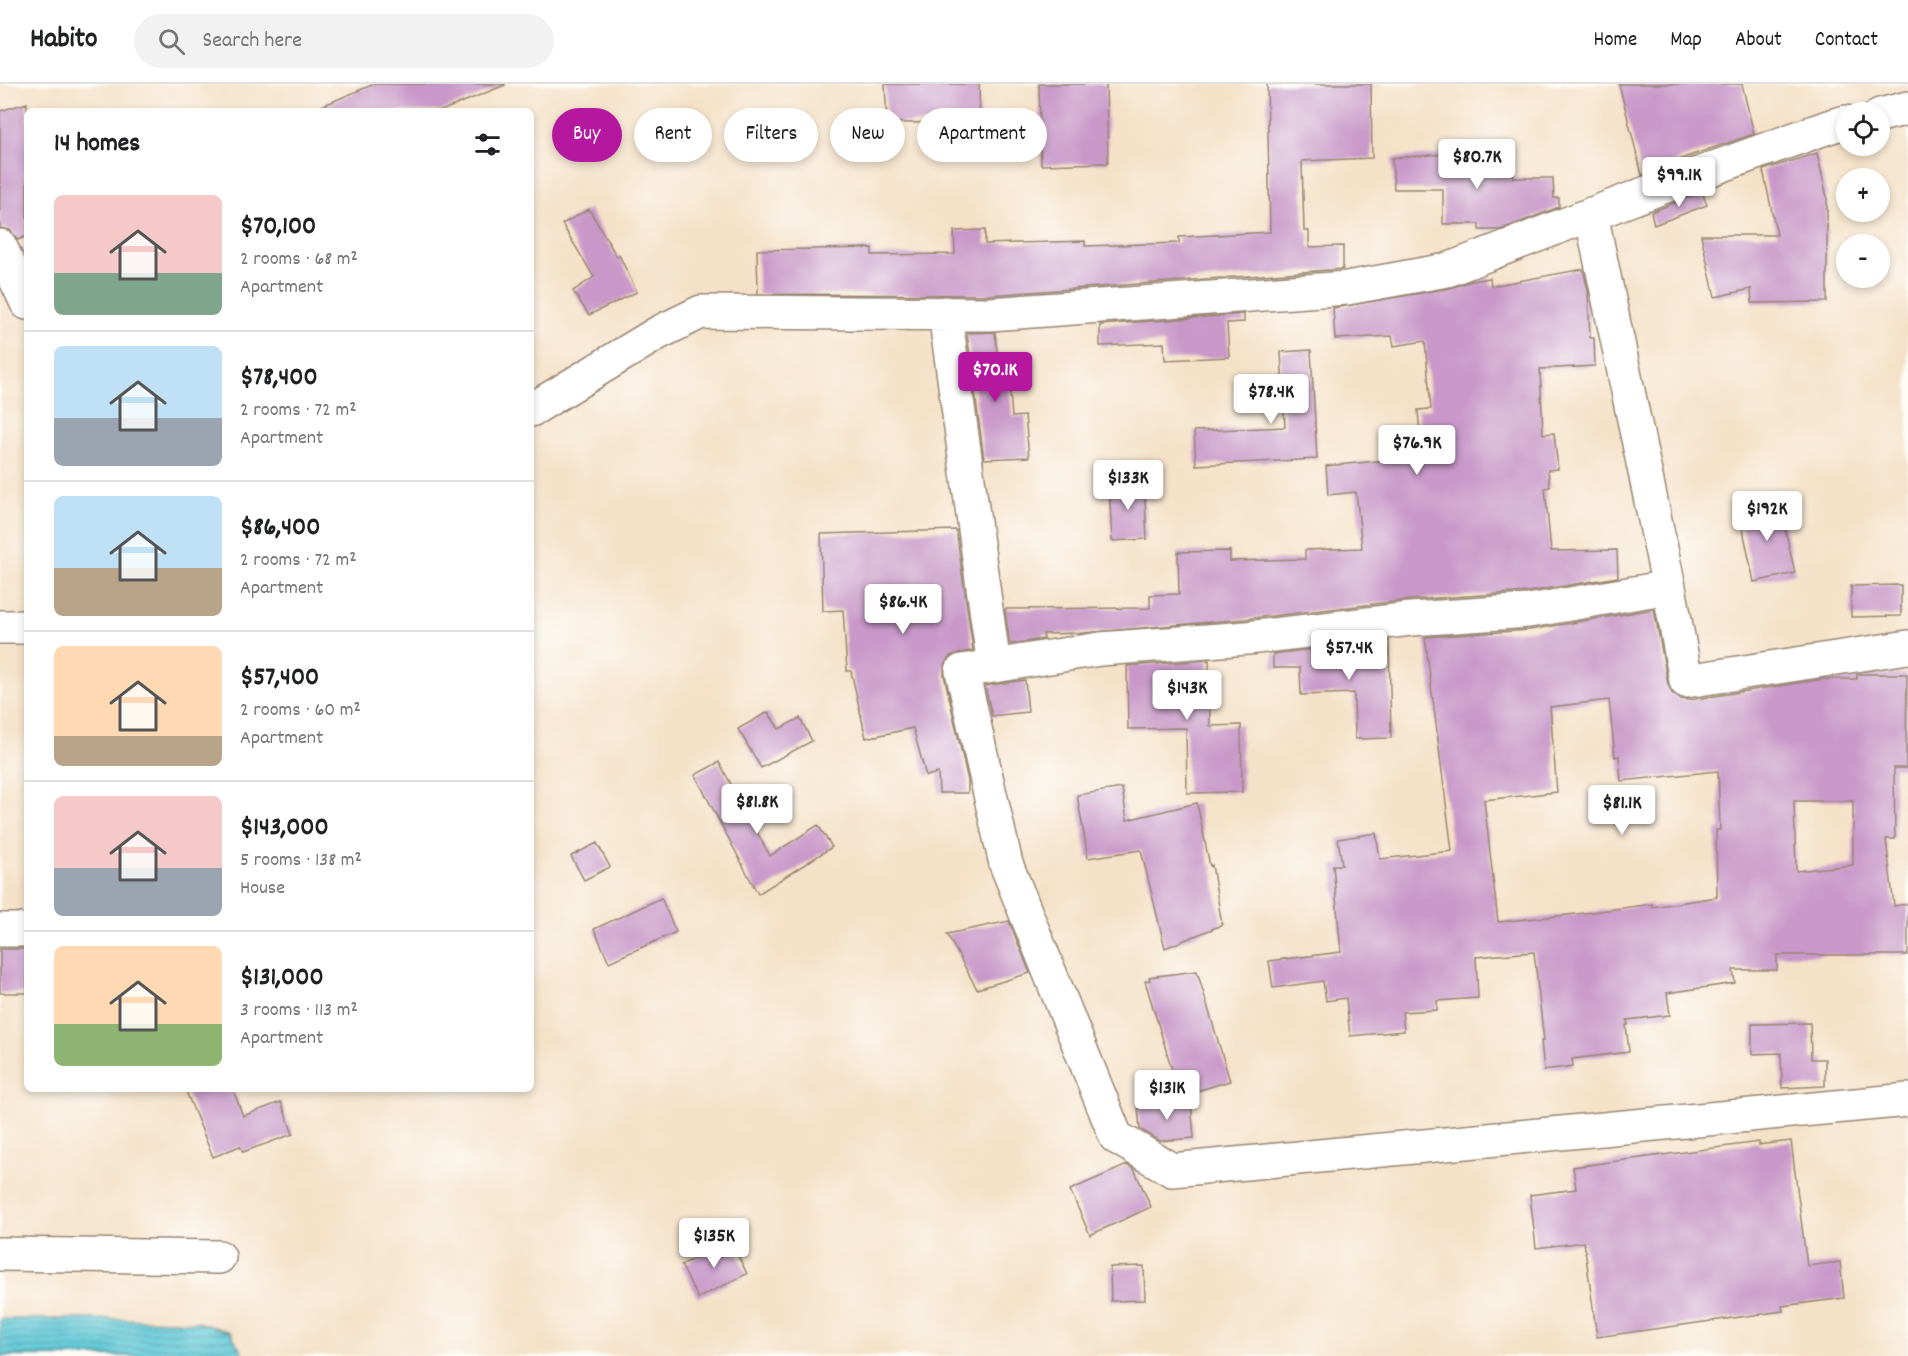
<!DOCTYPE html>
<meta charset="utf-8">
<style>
:root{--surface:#fff;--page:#f2f2f2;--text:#202124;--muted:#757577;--line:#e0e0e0;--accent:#b5179e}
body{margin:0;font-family:Dekko,sans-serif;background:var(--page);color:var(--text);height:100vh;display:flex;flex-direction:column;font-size:22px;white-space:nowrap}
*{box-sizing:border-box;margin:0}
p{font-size:20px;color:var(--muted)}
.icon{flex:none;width:33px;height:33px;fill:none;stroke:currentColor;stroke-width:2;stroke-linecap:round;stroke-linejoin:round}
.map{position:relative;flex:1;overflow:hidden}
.drawer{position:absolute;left:24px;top:24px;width:510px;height:984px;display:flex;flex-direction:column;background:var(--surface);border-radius:9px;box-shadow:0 3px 9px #0003}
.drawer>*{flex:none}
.banner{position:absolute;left:552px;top:24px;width:570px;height:54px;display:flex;gap:12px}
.fabs{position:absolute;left:1836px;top:18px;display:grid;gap:12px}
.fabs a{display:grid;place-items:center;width:54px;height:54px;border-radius:50%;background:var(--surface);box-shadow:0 3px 9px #0003;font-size:30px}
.price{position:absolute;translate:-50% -51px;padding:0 14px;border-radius:6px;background:#fff;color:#222;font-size:20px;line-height:39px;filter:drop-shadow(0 2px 3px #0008)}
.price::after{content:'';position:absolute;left:50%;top:36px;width:18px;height:14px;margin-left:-9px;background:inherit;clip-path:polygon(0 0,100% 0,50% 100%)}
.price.selected{background:var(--accent);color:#fff}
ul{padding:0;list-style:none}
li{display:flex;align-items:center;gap:18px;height:150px;padding:0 30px}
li+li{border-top:2px solid var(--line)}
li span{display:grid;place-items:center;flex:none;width:168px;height:120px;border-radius:9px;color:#555}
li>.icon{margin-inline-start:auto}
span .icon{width:72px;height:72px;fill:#fffc;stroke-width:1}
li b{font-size:26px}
h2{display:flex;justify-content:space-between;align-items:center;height:72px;padding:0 30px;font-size:26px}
.tag{padding:0 21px;border-radius:27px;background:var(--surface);box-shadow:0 3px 9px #0003;font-size:21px;line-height:54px}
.tag.selected{background:var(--accent);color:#fff}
header{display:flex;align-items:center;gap:36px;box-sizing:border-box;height:84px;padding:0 30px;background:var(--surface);border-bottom:2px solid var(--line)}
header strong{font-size:28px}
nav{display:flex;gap:33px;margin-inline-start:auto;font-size:21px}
.search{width:420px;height:54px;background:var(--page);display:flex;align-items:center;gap:15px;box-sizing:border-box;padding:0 21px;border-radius:33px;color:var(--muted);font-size:22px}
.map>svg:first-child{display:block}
.water{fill:url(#water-rules);stroke:#4c797a;stroke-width:1.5}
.building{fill:#c898c9;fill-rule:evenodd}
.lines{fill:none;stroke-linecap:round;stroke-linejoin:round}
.minor-casing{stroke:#988672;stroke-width:36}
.minor{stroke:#fff;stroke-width:33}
</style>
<header>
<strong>Habito</strong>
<div class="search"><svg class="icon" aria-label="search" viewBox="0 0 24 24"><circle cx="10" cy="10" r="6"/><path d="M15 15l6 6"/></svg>Search here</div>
<nav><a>Home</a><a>Map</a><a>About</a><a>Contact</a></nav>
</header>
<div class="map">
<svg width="1908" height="1272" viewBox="0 0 1908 1272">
<defs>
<pattern id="water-rules" width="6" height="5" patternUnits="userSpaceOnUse" patternTransform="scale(1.5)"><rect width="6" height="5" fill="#5dc8d7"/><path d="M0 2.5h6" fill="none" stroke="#4ea3ae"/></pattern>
</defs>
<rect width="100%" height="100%" fill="#fdfcf7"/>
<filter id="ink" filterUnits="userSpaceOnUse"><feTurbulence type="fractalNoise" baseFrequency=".0167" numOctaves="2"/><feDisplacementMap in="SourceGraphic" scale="12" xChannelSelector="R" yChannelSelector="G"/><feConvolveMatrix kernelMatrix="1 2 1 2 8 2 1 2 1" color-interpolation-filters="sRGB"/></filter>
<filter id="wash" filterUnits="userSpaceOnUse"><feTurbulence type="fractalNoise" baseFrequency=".008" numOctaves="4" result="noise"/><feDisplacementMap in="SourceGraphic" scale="24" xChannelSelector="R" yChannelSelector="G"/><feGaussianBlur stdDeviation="1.35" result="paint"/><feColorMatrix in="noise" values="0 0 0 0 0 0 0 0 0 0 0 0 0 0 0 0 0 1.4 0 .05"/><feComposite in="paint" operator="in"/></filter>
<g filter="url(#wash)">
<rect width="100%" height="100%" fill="#f5e1c7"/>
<path class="water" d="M0,1235H119L197,1238L230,1248L244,1272H0Z"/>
<g id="blocks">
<path class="building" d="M374,0H505V1L441,27H310Z
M885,0H979L980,38L887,39Z
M1039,0H1106L1108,79L1041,81Z
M1267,0H1371L1372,74L1302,77L1304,147H1309V163L1343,162V185L989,211L758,210L757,166L872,164V171L955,170L954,147L985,146V160L1085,157V162L1179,159V153L1270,148Z
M1619,0H1742L1754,50L1689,72L1642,91Z
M27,19V152L18,156L10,146L0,144V27Z
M1458,69V81H1513V94H1553L1554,114H1559V123L1500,146H1479V140H1443V105H1394L1392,74Z
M1817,69L1827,113V218L1752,219L1751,205L1715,213L1701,151H1777L1763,86Z
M1702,108L1707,121L1654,141L1651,128Z
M589,125L617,173L619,171L637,208L589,231L573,207L594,193L562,140Z
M1583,185L1588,206L1590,254H1594L1595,282L1540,285L1543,350L1554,349L1558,385L1548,386L1550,403L1545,404L1551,467L1617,466L1618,493L1527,508L1409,516L1245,535L1084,549L1043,550L1044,555L1010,560L1005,525L1150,524V511L1179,510L1178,468L1230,467V477L1305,475V466L1362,464L1356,408L1328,411L1326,382L1388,376L1387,369L1421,364L1418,326L1431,325L1425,257L1394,262L1392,252L1335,255L1333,224L1450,204L1471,197L1490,194L1491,202Z
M1244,230V238L1227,239L1229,273L1165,276L1164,259L1100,262V241Z
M995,248L1000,297L1009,296L1012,333L1025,332L1029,373L984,375L967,249Z
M1311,266L1317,375L1196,381L1194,347L1285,343L1281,268Z
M1144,398L1147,455L1112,457L1109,399Z
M1779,418L1795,489L1754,498L1739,427Z
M956,446L973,566L950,572L944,581V591L968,697V709H939L938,689L926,692L913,644L866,654L851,587H847L843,526L823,527L821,450Z
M1901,501V532L1851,533V502Z
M1654,525L1668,600L1672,609L1680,615L1689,616L1824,595H1857V590H1907L1906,684H1894L1895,755H1886L1894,822L1908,820V871H1777V886H1733L1735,899L1667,909L1670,931L1627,936L1628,941H1626L1629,968L1572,975L1573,982L1544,986L1541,957H1544L1534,868L1476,873L1478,914L1437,917V926L1402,928L1404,947L1350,952L1346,914L1326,917L1323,897L1273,904L1269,877L1341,868L1333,781H1342L1338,755L1376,749L1380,775L1452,767L1425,553L1530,546ZM1609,616L1615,673L1619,672L1621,697L1718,687L1720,746H1716L1717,813L1652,823V820L1577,830L1498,838L1484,716L1557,708L1550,623ZM1794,717H1853V781L1796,787Z
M1389,556L1391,654L1355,655L1354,609L1301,611L1300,584H1273V570Z
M1209,576L1210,642L1241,641L1242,708L1187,709L1186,644L1128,645L1127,582Z
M1025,596L1028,628L992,632L985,602Z
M768,628L779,645L800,634L812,657L761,684L738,645Z
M719,678L770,772L818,741L832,763L758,810L695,691Z
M1122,704L1127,736L1197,719L1210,782L1212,781L1222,841L1165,864L1141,766L1088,774L1077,711Z
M597,759L610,783L584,796L571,772Z
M661,814L676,848L609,878L594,845Z
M1009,837L1030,889L977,905L947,850Z
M0,865H27V909H0Z
M1197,887L1230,997L1180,1012L1145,897L1150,896L1149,893Z
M1810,939L1811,975H1825V1002L1782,1004L1781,969L1752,970V940Z
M185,1005H233L243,1032L281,1018L293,1050L243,1068L240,1062L213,1073Z
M1191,1018L1194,1054L1160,1057L1140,1045L1138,1023Z
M1791,1057L1807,1182L1840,1178L1844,1214L1782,1222L1783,1227L1597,1253L1584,1158L1536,1164L1530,1111L1576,1105L1573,1083L1759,1058V1061Z
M1127,1081L1134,1085L1151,1123L1090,1151L1070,1106Z
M731,1157L747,1190L698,1214L681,1181Z
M1144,1182L1145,1216L1111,1217L1110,1183Z"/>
</g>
</g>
<g filter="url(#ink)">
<use href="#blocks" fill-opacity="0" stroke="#988672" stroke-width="1.5"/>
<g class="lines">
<g class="minor-casing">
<path id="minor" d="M1880,31L1908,24
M1591,130L1669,503L1529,527L1411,535L1247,554L1100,565L962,587L1006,780L1116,1053L1172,1086L1908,1016
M0,162L27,219
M945,229L994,582
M531,326L658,249L701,228L990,230L1347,204L1447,186L1678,97L1831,42L1846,38
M1669,503L1686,597L1908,563
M0,543H27
M0,846H27
M0,1170L219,1173"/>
</g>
<use href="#minor" class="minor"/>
</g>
</g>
</svg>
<div class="fabs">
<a><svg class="icon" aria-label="locate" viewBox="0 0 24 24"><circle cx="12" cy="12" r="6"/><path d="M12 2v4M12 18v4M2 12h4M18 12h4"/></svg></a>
<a>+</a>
<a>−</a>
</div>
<b class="price" style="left:1477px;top:106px">$80.7K</b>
<b class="price" style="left:1679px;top:124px">$99.1K</b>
<b class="price selected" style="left:995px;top:319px">$70.1K</b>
<b class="price" style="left:1271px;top:341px">$78.4K</b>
<b class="price" style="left:1417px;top:392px">$76.9K</b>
<b class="price" style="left:1128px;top:427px">$133K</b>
<b class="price" style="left:1767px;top:458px">$192K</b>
<b class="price" style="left:903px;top:551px">$86.4K</b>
<b class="price" style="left:1349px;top:597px">$57.4K</b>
<b class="price" style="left:1187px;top:637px">$143K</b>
<b class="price" style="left:757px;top:751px">$81.8K</b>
<b class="price" style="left:1622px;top:752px">$81.1K</b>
<b class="price" style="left:1167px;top:1037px">$131K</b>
<b class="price" style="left:714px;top:1185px">$135K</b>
<div class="banner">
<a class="tag selected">Buy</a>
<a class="tag">Rent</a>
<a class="tag">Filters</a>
<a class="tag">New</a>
<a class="tag">Apartment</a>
</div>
<section class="drawer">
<h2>14 homes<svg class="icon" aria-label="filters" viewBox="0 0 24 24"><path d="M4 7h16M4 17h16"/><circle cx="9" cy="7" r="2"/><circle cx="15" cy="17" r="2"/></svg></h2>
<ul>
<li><span style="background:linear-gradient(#f6c9c9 65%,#7fa58c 0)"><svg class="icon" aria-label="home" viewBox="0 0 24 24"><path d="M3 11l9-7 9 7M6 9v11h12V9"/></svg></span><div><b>$70,100</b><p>2 rooms · 68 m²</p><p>Apartment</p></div></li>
<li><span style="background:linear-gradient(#bfe0f5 60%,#9aa5b1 0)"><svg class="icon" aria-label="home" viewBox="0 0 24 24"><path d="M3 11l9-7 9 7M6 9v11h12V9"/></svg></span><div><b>$78,400</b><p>2 rooms · 72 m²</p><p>Apartment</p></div></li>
<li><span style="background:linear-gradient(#bfe0f5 60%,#b9a48a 0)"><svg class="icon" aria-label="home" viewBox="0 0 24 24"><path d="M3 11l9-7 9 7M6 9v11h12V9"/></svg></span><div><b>$86,400</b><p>2 rooms · 72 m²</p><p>Apartment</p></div></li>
<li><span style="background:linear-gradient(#ffd9b3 75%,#b9a48a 0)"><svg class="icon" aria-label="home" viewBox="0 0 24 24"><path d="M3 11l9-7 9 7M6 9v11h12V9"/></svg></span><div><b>$57,400</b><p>2 rooms · 60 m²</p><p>Apartment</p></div></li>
<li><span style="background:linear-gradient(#f6c9c9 60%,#9aa5b1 0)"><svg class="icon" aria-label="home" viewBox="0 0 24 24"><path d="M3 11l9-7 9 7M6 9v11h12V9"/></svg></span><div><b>$143,000</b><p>5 rooms · 138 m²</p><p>House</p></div></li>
<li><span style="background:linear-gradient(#ffd9b3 65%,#8fb573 0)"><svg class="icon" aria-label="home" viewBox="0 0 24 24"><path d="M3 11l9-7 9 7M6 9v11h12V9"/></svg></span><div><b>$131,000</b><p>3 rooms · 113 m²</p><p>Apartment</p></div></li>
</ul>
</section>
</div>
